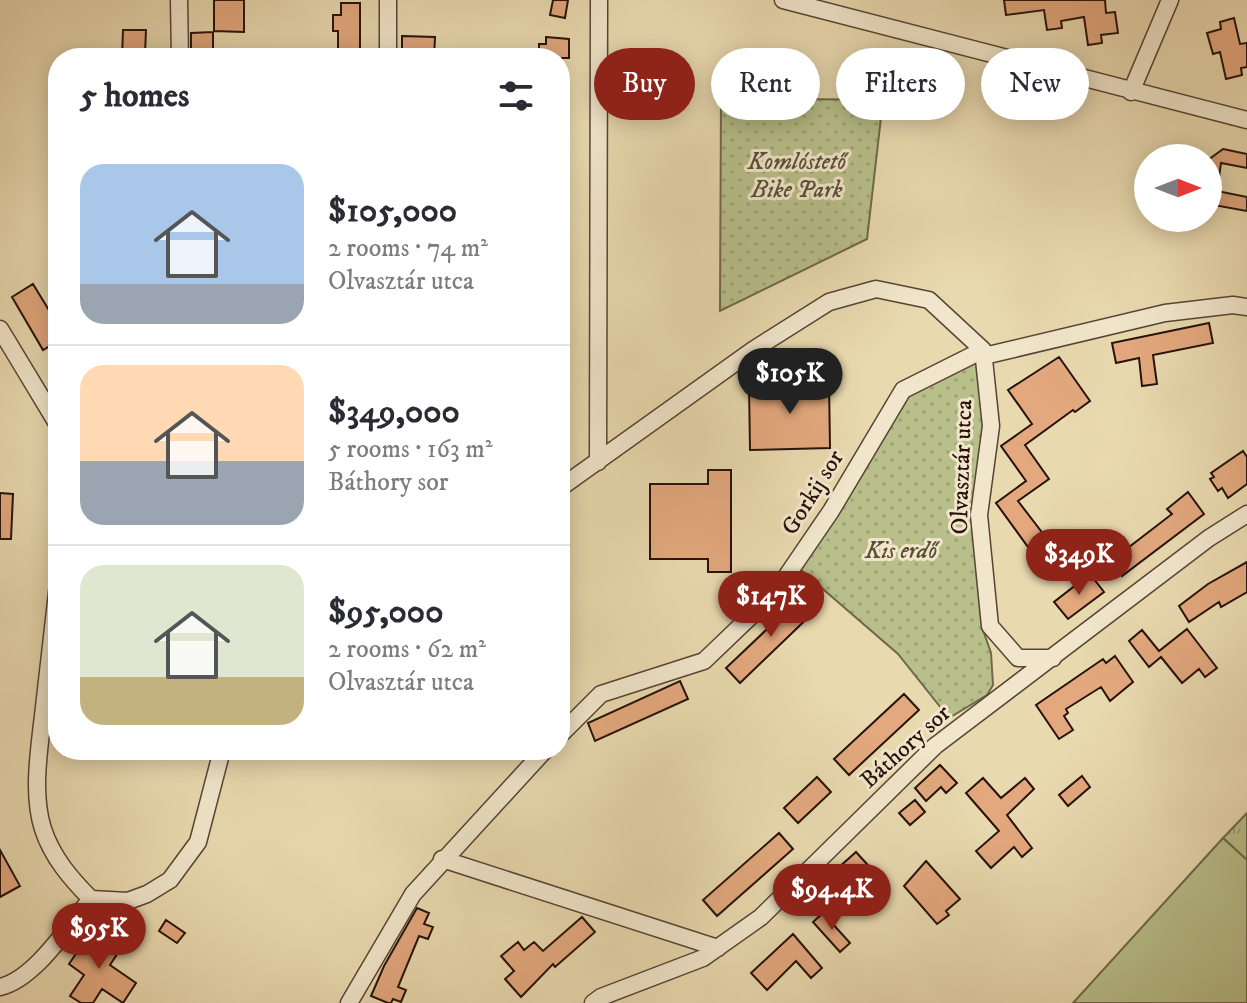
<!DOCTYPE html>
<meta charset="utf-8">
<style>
:root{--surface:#fff;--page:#f7f7f7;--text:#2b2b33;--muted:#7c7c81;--line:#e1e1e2;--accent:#8f2418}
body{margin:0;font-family:"IM FELL DW Pica",serif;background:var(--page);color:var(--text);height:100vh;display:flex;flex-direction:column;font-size:30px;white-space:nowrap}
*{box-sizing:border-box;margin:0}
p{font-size:26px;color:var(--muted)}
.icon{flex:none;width:44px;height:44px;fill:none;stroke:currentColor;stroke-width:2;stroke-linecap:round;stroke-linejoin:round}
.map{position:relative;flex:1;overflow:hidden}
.sheet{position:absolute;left:48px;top:48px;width:522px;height:712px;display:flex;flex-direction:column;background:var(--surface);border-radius:32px;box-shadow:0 4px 20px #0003}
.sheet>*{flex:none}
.top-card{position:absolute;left:594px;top:48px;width:532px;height:72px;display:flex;gap:16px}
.needle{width:52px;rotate:90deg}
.buttons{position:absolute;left:1134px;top:144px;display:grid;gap:16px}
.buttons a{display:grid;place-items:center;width:88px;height:88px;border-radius:50%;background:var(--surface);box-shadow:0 4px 20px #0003;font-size:40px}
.price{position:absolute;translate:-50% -68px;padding:0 18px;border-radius:28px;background:var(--accent);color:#fff;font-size:26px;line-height:52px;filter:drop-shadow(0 2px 4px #0008)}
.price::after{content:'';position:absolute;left:50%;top:48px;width:24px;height:18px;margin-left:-12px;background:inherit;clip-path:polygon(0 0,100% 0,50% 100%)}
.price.selected{background:#222;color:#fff}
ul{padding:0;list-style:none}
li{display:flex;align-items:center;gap:24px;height:200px;padding:0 32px}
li+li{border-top:2px solid var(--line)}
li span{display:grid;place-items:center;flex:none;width:224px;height:160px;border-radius:24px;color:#555}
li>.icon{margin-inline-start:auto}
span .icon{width:96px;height:96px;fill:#fffc;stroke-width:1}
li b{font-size:34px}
h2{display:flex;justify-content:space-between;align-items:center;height:96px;padding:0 32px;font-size:34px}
.pill{padding:0 28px;border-radius:36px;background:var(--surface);box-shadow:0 4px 20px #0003;font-size:28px;line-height:72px}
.pill.selected{background:var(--accent);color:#fff}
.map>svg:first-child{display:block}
.grass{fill:url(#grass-tufts);stroke:#6f684a;stroke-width:2}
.park{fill:url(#park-dots);stroke:#6f684a;stroke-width:2}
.garden{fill:#b8bf8a;stroke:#6f684a;stroke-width:2}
.building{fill:#e3a87e;stroke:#26120b;stroke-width:2}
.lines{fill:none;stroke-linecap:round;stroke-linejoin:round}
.minor-casing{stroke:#574434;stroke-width:19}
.minor{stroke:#f1e6cb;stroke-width:16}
.labels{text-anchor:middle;stroke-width:6;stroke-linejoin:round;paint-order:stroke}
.park-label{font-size:24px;font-style:italic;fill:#594f37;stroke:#f1e6cb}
.street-label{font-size:24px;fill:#26120b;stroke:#f1e6cb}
</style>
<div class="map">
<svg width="1247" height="1003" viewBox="0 0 1247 1003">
<defs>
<pattern id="grass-tufts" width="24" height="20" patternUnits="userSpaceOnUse" patternTransform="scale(2)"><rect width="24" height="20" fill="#b8bf8a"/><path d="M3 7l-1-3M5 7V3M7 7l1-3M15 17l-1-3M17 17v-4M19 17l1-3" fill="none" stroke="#9ea376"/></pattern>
<pattern id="park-dots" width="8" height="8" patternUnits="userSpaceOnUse" patternTransform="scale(2)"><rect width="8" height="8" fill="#b8bf8a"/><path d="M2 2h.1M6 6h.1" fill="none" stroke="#9ea376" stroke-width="1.8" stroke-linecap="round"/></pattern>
</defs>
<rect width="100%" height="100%" fill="#e9d9af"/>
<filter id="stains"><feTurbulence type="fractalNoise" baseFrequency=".0025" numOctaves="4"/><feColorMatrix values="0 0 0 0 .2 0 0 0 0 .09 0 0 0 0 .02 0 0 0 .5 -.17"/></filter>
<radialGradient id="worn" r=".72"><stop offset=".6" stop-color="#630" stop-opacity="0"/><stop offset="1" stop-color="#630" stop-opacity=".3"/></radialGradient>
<path class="grass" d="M1247,813V860L1223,838Z"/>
<path class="park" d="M721,98L883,100L867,239L720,311Z
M984,356L991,426L979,515L982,627L991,653L993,685L987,695L949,718L898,654L794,564L903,390Z"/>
<path class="garden" d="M1223,838L1247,860V1003H1073Z"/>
<path class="building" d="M214,0H244V32L214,31Z
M553,0H568L565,18L550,15Z
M1004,0H1105L1106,13L1115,12L1118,33L1101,35L1102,43L1088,45L1084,17L1061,21L1062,28L1047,30L1044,10L1006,15Z
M341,3H360V57H338V31H333V15H341Z
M1234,18L1240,44L1247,43V67L1241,68L1242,75L1226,79L1220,52L1213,54L1207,33L1221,29L1220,22Z
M123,30H146L145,54H140V58H122Z
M213,32V58H191V33Z
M402,36L435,37L434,58H406V51H402Z
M546,37L569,39V58H539V44H546Z
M1223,149L1247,154V168L1221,163L1217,191L1247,197V211L1208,204V160Z
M33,284L58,325V341L43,350L12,297Z
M1209,323L1213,343L1153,355L1157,384L1142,386L1139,358L1116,363L1112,343Z
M1059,357L1090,401L1075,412L1073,410L1025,445L1049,479L1018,501L1044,535L1028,547L996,503L1026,481L1001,446L1032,424L1008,390Z
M829,383L830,448L750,450L749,385Z
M1243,451L1247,457V484L1228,498L1222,488L1218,491L1210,479L1214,477L1211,473Z
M708,470H731V572H708V559H650V484H708Z
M1188,492L1204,514L1122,576L1111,561L1172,514L1167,509Z
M0,493L13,494L11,539H0Z
M1247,562V592L1221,607L1219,602L1189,622L1179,606L1208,584Z
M1090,574L1104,592L1068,619L1054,602Z
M802,596L816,610L740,683L726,668Z
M1187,629L1217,668L1205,677L1199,669L1182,683L1161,657L1149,667L1129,641L1142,630L1159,651Z
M1115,656L1133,682L1110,701L1101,687L1066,709L1068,713L1064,716L1073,730L1059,739L1036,705L1103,659L1106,663Z
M680,681L688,699L595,741L588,723Z
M904,694L919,710L849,775L834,759Z
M940,765L957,783L946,793L941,787L926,801L915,788Z
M1082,776L1090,787L1068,806L1059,795Z
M817,777L831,792L798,823L784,808Z
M983,778L1001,798L1025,778L1034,789L1007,815L1032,848L1022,857L1014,847L991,868L976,851L999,831L966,793Z
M915,800L925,812L910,825L899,813Z
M779,833L793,849L717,916L703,900Z
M0,850L20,886L0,897Z
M856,852L876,874L859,889L867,898L855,908L842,892L823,910L809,894Z
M926,861L960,899L946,911L949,915L937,924L904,886Z
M417,908L429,913L424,924L433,927L428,939L419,936L398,987L406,990L401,1002L393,999L391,1003H388L371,996L384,966Z
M823,913L850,943L840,952L813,922Z
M582,917L595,932L555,967L553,964L521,997L505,979L514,971L501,956L518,942L524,950L534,942L543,951Z
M166,920L185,933L177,943L159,931Z
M93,929L121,948L110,965L136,983L123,1003L102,989L93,1003H81L70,996L84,975L69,964Z
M793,934L822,968L811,978L796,961L767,990L751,973Z"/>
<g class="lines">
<g class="minor-casing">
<path id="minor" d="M179,0L180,58
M783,0L1247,120
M388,58V0
M1131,92L1170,0
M0,329L58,425
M984,356L1165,313L1233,305L1247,307
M598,462L599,0
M560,488L753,350L829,302L876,289L929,300L983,350L991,426L979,515L990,626L1018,658H1053
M58,584C53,625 49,666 44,707C40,745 31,792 43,829C52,857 71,879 91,899L128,901L147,894L170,880L198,842L222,750
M560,735L601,694L704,661L775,593L831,511L903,390L983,350
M442,859L718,948
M0,987C35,979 68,926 91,899
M349,1003L413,894L545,750
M593,1003L601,997L703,958L761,917L935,746L1209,538L1247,514"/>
</g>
<use href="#minor" class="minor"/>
</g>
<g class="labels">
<g class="park-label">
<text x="797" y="169">Komlóstető<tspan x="797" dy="28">Bike Park</tspan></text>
<text x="901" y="558">Kis erdő</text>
</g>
<g class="street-label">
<text transform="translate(961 467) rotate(-88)" y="8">Olvasztár utca</text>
<text transform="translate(812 492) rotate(-58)" y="8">Gorkij sor</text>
<text transform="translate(905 746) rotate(-42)" y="8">Báthory sor</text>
</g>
</g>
<rect width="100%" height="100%" filter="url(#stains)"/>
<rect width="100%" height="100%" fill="url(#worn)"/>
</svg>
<div class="buttons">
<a><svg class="needle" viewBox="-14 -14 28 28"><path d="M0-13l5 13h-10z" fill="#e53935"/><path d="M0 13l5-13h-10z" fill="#7c7c81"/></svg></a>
</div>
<b class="price selected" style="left:790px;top:416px">$105K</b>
<b class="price" style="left:1079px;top:597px">$349K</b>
<b class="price" style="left:771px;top:639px">$147K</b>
<b class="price" style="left:832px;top:932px">$94.4K</b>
<b class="price" style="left:99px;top:971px">$95K</b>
<div class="top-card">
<a class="pill selected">Buy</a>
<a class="pill">Rent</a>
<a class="pill">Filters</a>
<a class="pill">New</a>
</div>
<section class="sheet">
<h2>5 homes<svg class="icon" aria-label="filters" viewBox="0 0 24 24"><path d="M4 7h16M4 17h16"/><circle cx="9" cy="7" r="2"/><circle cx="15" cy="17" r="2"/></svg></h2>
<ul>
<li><span style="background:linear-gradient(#a9c7e8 75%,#9aa5b1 0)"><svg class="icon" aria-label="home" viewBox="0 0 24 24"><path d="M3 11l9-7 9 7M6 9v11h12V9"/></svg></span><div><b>$105,000</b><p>2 rooms · 74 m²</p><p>Olvasztár utca</p></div></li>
<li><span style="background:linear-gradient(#ffd9b3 60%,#9aa5b1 0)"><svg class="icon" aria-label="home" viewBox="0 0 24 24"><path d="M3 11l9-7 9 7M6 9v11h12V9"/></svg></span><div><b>$349,000</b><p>5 rooms · 163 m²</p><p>Báthory sor</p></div></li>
<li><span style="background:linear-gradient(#dfe7d0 70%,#c2b280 0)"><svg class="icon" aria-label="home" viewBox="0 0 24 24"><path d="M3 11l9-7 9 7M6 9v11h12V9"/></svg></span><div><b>$95,000</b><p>2 rooms · 62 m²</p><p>Olvasztár utca</p></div></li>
</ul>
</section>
</div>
